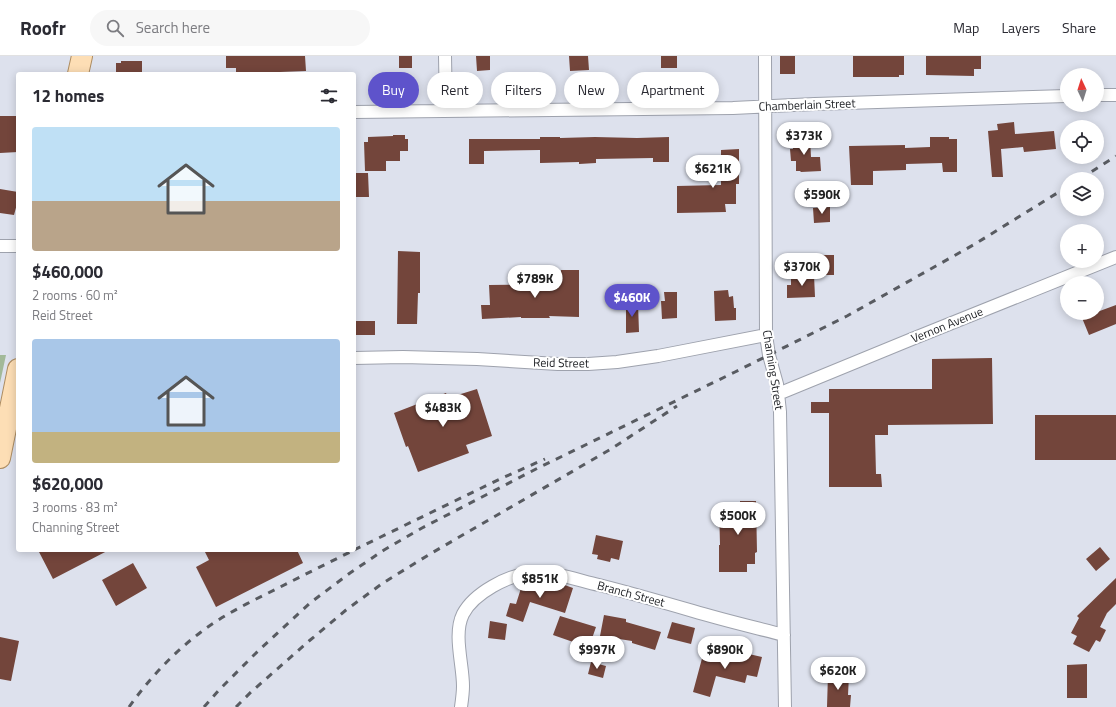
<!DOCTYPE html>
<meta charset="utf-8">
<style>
:root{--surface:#fff;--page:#f7f7f7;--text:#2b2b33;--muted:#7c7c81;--line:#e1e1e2;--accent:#5e53cb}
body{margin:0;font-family:"Titillium Web",sans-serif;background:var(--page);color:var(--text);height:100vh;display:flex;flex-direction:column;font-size:15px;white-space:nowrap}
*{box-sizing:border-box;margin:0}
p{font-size:13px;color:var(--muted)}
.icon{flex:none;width:22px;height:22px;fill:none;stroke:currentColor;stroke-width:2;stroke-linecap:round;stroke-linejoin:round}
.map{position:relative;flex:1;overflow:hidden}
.sheet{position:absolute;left:16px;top:16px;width:340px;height:480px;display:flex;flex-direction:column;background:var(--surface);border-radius:4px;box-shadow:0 2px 10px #0003}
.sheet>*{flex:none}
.guide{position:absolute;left:368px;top:16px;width:380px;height:36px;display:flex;gap:8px}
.needle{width:26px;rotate:356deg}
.buttons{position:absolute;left:1060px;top:12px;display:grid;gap:8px}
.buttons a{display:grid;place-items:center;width:44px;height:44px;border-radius:50%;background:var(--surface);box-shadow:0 2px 10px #0003;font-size:20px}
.price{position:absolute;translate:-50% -34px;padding:0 9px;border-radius:14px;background:#fff;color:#222;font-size:13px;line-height:26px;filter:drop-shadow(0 1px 2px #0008)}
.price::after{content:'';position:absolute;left:50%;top:24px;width:12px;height:9px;margin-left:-6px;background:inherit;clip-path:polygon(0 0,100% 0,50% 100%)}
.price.on{background:var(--accent);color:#fff}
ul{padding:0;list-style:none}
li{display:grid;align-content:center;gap:8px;height:212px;padding:0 16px}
li span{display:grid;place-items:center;height:124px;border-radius:4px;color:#555}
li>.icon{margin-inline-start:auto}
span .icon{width:72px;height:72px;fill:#fffc;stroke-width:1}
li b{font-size:17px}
h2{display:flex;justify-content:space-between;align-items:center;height:48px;padding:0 16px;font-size:17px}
.tag{padding:0 14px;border-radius:18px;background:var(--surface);box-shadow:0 2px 10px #0003;font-size:14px;line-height:36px}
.tag.on{background:var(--accent);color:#fff}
header{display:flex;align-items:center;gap:24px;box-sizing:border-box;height:56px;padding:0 20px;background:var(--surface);border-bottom:1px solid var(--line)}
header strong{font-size:19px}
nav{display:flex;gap:22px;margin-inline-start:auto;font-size:14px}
.search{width:280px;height:36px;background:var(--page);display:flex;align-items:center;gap:10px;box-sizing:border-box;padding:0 14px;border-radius:22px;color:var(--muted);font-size:15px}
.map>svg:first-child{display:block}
.green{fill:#a2b999}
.building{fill:#73453b}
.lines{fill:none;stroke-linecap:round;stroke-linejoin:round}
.street-casing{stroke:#9ea2ad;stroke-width:14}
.primary-casing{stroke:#ad8c61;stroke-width:22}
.street{stroke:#fff;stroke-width:12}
.primary{stroke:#fddeb5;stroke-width:20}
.rail{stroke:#585b61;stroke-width:3;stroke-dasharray:7 7;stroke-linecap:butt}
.labels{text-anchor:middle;stroke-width:4;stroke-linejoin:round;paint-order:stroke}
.street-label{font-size:12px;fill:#1b1d21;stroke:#fff}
</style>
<header>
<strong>Roofr</strong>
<div class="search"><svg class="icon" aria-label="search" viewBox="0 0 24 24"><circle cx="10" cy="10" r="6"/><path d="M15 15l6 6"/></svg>Search here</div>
<nav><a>Map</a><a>Layers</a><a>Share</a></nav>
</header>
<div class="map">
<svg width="1116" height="651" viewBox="0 0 1116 651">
<rect width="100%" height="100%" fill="#dde1ed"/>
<path class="green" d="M0,299H6L0,327Z"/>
<path class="building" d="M226,0H305L306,15L280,16L271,17V18H259V16L236,17V12H226Z
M399,0H412V12H399Z
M476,0H490V14L477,15Z
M569,0H588L589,14L570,15Z
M661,0H677V12H661Z
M780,0H795V18H780Z
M853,0H904V19H899V21H853Z
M926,0H981V13H974V20L926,19Z
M121,5H142V18H116V7H121Z
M0,60H18V96L0,97Z
M1014,66L1015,78L1054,75L1056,93L1024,96L1023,91L1001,93L1003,121H992L988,75L998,74L997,68Z
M393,79H405V83H408V95H400V105H386V115H365L364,86H368V81L393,80Z
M540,81H560V82L595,81L637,82L669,81V106H653V102L596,103V107L579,108V106L540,107V94L484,95V108H469V83H540Z
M930,81H949V83H957V116H943L942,107L906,108V114L873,115V129H851L849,90L905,89V92L930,91Z
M792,82H810L811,101H820L821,115L801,116L800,115H796V105H791L790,93H793Z
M739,93V128H736V148H725L726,156L677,157V130L721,129V94Z
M355,117H368L369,141H356Z
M0,133L18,136V148H17L14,159L0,157Z
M830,151V166L814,167L813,152Z
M398,195L420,196V237H418L417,268H397Z
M817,199H834V219H817Z
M561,214H579V261L549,260L550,262H521V261L482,263L481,249H490L489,229L561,228Z
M814,219L815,241L787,242V229H791V220Z
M728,234L729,241L733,240L734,252H736V264L715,265L714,235Z
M664,236H677V262L662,263L661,245H665Z
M626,247H638L639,276L626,277Z
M1116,249V268L1089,279L1080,257H1097V256Z
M354,265H375V279H354Z
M992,302L993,368L888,369V379H875L876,418H881L882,431H829V357H811V346H829V333H932V303Z
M477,333L492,380L466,389L469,397L418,416L408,390L406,391L394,357L446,337L448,342Z
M1035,359H1116V404H1035Z
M740,445H756L757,496L755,497V508H747V516H719V489H720L719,448L740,447Z
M596,479L623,485L619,504L611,502L610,506L597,503L598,499L592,498Z
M1100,491L1110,503L1096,515L1086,503Z
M38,494H109L53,523Z
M204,494H297L303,507L216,551L196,511L209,504Z
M133,507L147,532L116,550L102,524Z
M1116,522V548L1107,557L1100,571L1106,574L1100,586L1096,584L1089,596L1073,588L1077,580L1071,577L1079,562L1077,560Z
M523,526H525L548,533L550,530L557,532L559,527L573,532L565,557L530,546L523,566L506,560L510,547L516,548Z
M604,559L626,563V566L661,576L655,594L632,587V585L600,580Z
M560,560L596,571L586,600L573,596L576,587L553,579Z
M490,565L507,568L505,584L488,582Z
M672,566L695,572L691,588L667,582Z
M0,581L19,585L11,625L0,623Z
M704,595L738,604L740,596L762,601L757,621L747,619L745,627L716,620L710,641L693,636Z
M591,606L606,610L603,622L588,618Z
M1087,608V642H1067V609Z
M828,618L849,619L848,639H851L850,651H827Z"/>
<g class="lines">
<g class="street-casing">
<path id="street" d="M445,0L446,55
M765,0L766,279L769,299L777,328L780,356L785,651
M1097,39H1116
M354,56L733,52L815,48L1067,40
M0,190H18
M354,302L403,301L477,303L558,308H588L617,306L658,300L766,279
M778,338L912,283L1116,201
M461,651C462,644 463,637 463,630C463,608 453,578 463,558C474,537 508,519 531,517C554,515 577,524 599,529C631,537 662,546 693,555C723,564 753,571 784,579"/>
</g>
<g class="primary-casing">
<path id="primary" d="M78,18L82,0
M0,402L18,313"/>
</g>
<use href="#street" class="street"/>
<use href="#primary" class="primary"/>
<path class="rail" d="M1080,123L1116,100
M354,494L500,423L545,403
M129,651C149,623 173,597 201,576C227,556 259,542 288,527C310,516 332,505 354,494
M204,651L219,634L259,594L310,547L350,517L384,494L422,472L536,413L735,316L847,260L975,188L1067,131
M236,651L251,636L309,585L346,554L383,527L430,498L611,393L677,350"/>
</g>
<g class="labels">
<g class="street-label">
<text transform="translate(807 49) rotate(-2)" y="4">Chamberlain Street</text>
<text transform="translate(947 269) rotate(-22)" y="4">Vernon Avenue</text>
<text transform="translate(561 307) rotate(1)" y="4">Reid Street</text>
<text transform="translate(773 314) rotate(81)" y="4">Channing Street</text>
<text transform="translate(631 538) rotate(15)" y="4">Branch Street</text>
</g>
</g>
</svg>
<div class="buttons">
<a><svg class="needle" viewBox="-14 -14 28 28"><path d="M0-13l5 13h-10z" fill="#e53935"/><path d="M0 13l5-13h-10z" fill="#7c7c81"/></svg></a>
<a><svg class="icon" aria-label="locate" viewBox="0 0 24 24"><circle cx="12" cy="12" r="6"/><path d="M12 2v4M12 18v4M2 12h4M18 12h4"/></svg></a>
<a><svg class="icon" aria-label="layers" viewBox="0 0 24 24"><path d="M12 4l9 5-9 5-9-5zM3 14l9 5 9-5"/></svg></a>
<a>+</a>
<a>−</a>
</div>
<b class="price" style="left:804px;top:100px">$373K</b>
<b class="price" style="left:713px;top:133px">$621K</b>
<b class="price" style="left:822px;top:159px">$590K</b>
<b class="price" style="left:802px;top:231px">$370K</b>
<b class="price" style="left:535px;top:243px">$789K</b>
<b class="price on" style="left:632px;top:262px">$460K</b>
<b class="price" style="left:443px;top:372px">$483K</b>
<b class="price" style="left:738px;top:480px">$500K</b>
<b class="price" style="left:540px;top:543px">$851K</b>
<b class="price" style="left:597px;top:614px">$997K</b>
<b class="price" style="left:725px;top:614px">$890K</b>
<b class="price" style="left:838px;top:635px">$620K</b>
<div class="guide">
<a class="tag on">Buy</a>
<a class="tag">Rent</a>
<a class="tag">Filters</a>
<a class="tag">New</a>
<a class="tag">Apartment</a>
</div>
<section class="sheet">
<h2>12 homes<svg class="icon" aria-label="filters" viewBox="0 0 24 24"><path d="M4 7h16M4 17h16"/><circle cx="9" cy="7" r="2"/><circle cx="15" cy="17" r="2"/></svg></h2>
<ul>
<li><span style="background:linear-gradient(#bfe0f5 60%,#b9a48a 0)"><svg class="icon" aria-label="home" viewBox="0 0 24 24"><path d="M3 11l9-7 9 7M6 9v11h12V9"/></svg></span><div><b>$460,000</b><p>2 rooms · 60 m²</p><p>Reid Street</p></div></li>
<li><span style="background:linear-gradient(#a9c7e8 75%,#c2b280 0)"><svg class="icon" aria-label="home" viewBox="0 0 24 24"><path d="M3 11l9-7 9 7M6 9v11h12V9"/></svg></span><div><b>$620,000</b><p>3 rooms · 83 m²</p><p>Channing Street</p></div></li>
</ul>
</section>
</div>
